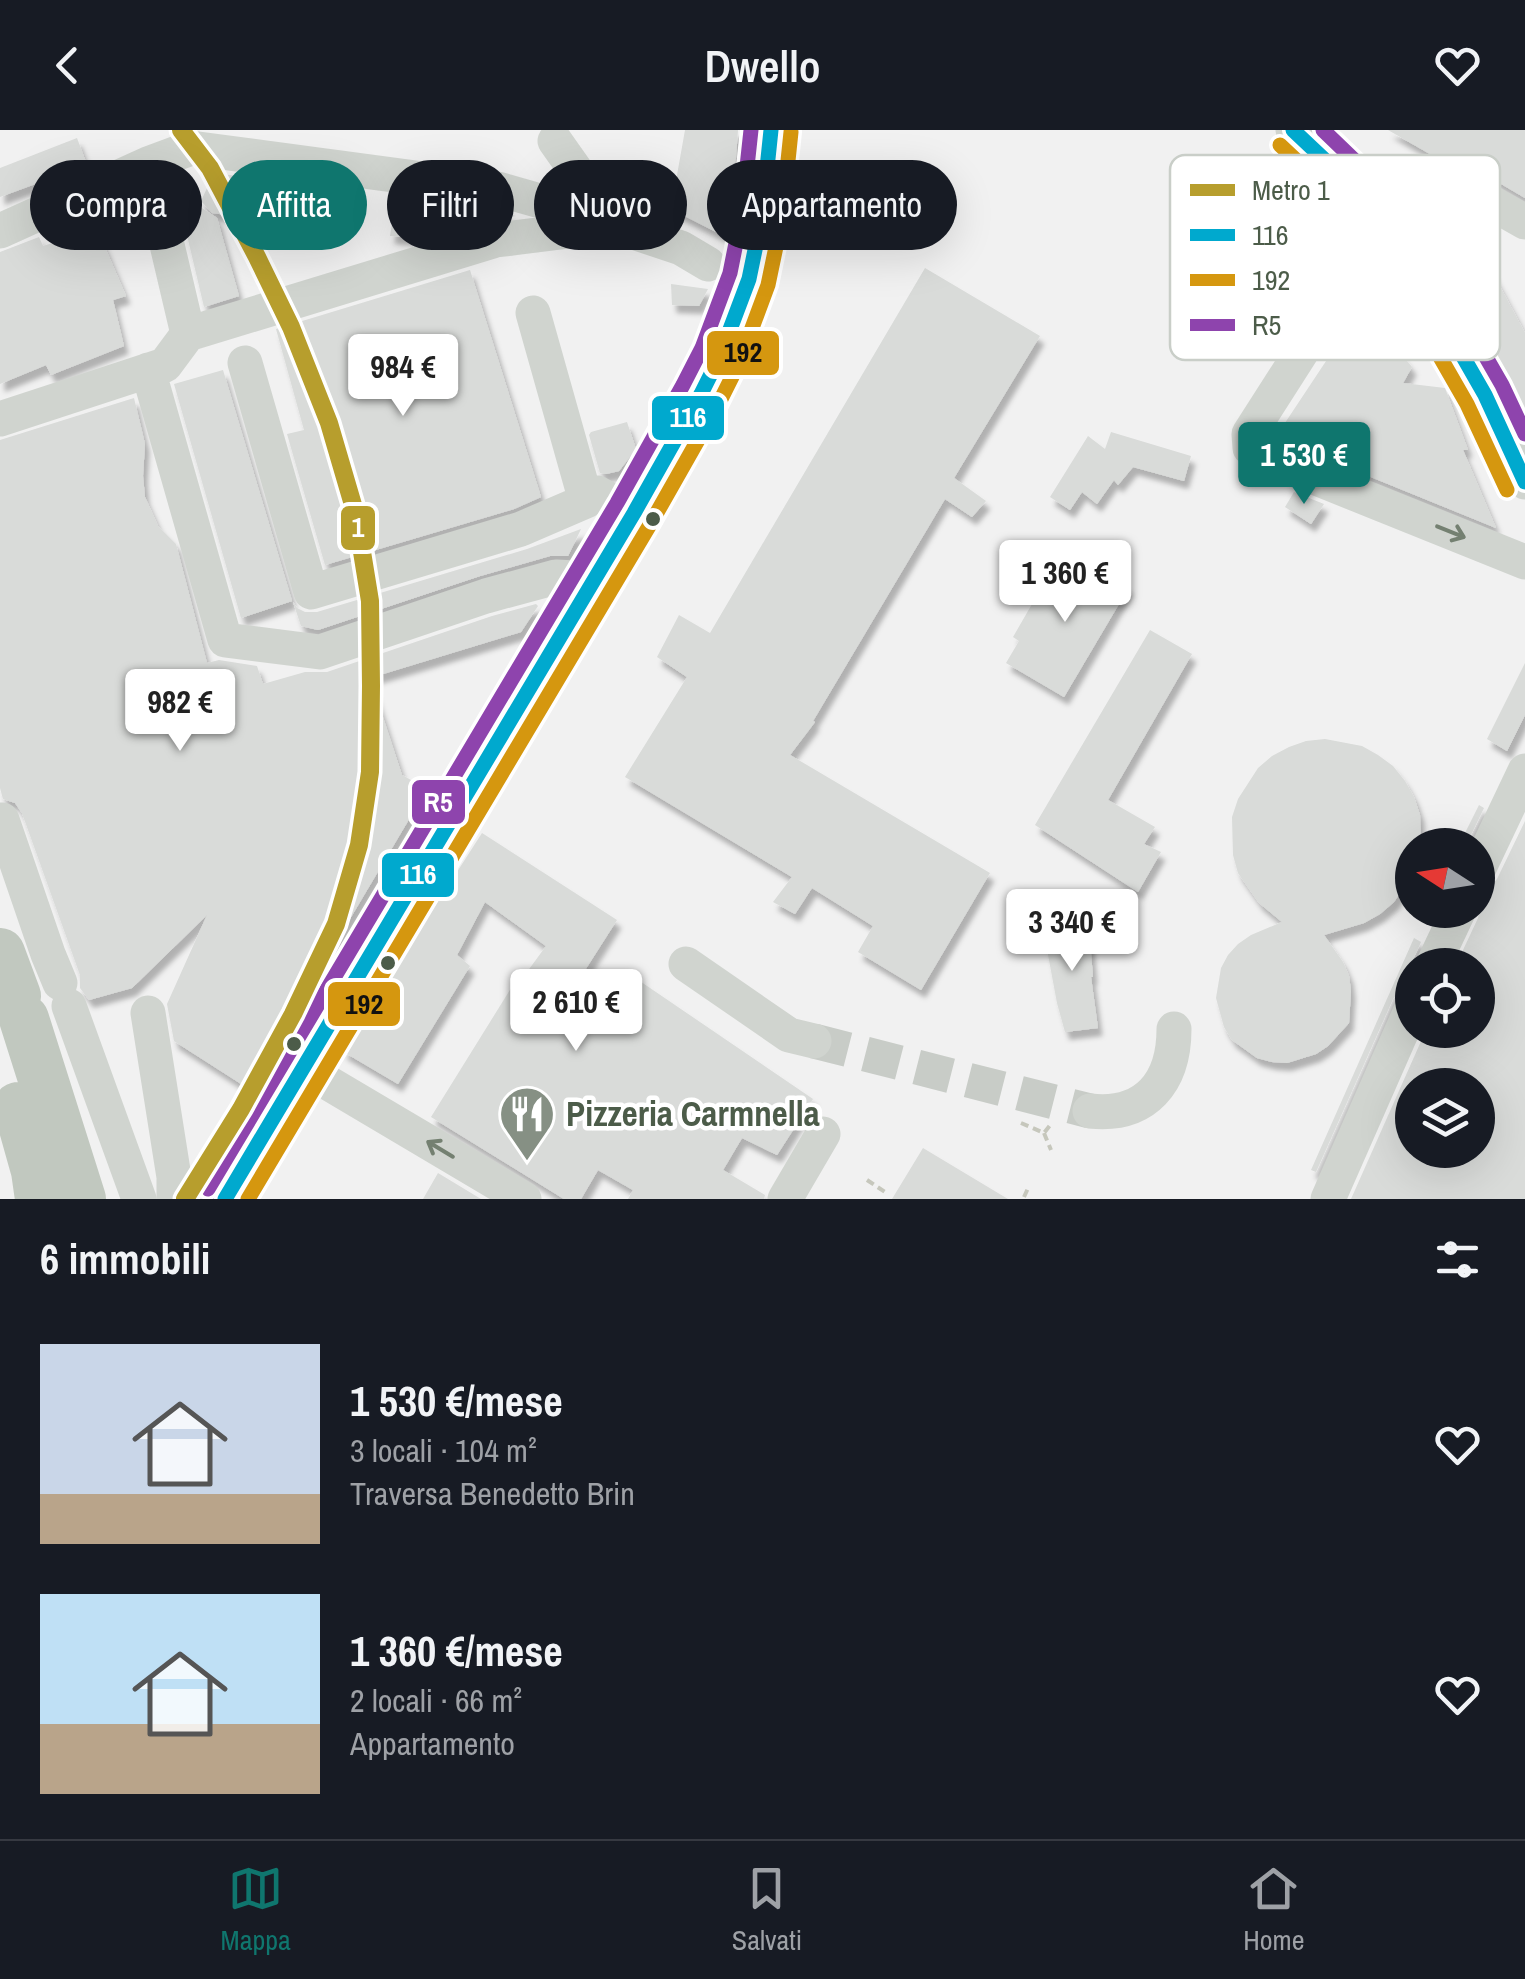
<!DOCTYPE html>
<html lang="it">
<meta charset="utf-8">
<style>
:root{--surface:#171b24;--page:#20242c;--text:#f1f3f6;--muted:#9ea1a6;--line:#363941;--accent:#0f766e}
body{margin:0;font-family:"Archivo Narrow",sans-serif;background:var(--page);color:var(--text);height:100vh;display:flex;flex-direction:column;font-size:38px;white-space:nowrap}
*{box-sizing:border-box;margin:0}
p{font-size:32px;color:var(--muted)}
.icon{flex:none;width:55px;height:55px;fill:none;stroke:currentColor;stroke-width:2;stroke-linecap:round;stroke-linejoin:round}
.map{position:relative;height:1069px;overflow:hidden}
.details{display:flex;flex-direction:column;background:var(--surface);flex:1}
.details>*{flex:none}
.guide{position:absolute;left:30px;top:30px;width:1000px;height:90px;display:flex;gap:20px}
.needle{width:65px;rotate:282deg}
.controls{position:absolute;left:1395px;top:698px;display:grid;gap:20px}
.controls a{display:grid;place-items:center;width:100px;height:100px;border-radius:50%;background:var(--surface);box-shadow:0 10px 40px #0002;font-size:50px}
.price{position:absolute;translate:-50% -85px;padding:0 22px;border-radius:10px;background:#fff;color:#222;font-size:32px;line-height:65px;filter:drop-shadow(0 2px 5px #0008)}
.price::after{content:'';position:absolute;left:50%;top:60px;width:30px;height:22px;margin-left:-15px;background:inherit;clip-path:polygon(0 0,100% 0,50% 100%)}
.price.on{background:var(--accent);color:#fff}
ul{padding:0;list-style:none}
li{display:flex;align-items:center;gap:30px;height:250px;padding:0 40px}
li span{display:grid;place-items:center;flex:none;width:280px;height:200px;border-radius:0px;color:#555}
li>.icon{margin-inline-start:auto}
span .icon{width:120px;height:120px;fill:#fffc;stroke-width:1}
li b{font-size:42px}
h2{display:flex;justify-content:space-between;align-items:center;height:120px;padding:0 40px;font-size:42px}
.pill{padding:0 35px;border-radius:45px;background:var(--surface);box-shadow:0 10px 40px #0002;font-size:35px;line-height:90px}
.pill.on{background:var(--accent);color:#fff}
header{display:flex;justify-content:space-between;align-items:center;height:130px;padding:0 40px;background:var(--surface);font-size:45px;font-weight:600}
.tab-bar{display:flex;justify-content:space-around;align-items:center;height:140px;border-top:2px solid var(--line);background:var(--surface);font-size:28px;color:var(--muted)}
.tab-bar a{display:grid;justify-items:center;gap:5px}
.tab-bar .on{color:var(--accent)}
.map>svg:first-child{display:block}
.building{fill:#d9dbd9;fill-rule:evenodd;filter:url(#shadow)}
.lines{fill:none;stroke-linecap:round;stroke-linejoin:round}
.minor-tunnel{stroke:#c8ccc7;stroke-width:35;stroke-dasharray:35 18;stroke-linecap:butt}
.path{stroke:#c6c7bc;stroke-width:4;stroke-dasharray:8 5;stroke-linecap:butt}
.minor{stroke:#d0d4cf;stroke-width:35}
.major{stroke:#cbd0ca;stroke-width:42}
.highway{stroke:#c1c8bf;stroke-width:50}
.bus-1-casing{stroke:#fff;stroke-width:22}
.bus-2-casing{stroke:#fff;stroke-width:22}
.bus-3-casing{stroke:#fff;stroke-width:22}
.bus-1{stroke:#00a9ce;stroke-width:15}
.bus-2{stroke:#d5970f;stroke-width:15}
.bus-3{stroke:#8e44ad;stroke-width:15}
.metro-1-casing{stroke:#fff;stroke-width:25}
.metro-1{stroke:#b79e2d;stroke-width:18}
.oneway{stroke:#748071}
.bus-dot{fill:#4c5c49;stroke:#fff;stroke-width:4}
.labels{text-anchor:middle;stroke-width:9;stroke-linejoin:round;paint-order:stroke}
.poi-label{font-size:35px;font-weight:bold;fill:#4c5c49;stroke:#fff;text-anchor:start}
.key{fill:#fff;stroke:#c9cec8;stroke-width:2.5}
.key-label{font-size:28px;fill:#4c5c49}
.line-badge{stroke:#fff;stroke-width:4}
.badge-label{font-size:28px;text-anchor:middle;font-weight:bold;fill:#fff}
.pale-badge-label{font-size:28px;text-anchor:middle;font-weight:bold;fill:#111}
</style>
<header><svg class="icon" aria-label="back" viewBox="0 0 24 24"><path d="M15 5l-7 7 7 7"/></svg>Dwello<svg class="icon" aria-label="heart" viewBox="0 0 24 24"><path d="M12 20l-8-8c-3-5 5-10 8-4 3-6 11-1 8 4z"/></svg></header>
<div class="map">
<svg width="1525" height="1069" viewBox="0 0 1525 1069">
<defs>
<filter id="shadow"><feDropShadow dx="4.5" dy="8" stdDeviation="2.5" flood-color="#0004"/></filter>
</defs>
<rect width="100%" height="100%" fill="#f1f1f1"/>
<path class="building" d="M685,0H738L736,28L722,105L671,79Z
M1388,0H1525V68L1491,48L1465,44Z
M77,8L87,35L0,67V38Z
M214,43L326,57L323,98L212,83L201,71Z
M396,67L494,80L516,86L436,100L435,106L425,109L390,106Z
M202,78L217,88L239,166L204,177L182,84Z
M97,99L126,166L113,170L124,216L51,245L46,235L0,254V122L39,107L43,116Z
M1468,122L1479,145L1489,136L1525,203V289L1490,213L1446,134Z
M925,138L1040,206L954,348L986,371L972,387L945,369L813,591L815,592L790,625L990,743L921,860L858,822L873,796L812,758L795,784L773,772L792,747L625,647L687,547L657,527L679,485L710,503Z
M470,140L541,367L514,379L325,435L287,304L304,300L276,199Z
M671,154L708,159L699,176L672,175Z
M1377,155L1402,192L1387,207L1412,237L1403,253L1445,258L1468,320H1463L1496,398L1275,308L1334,219L1338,204L1358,172L1370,157Z
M223,240L292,471L241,488L174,254Z
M134,268L145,314L143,346L145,367L158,396L176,414L207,533L219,530L257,536L263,554L305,542H327L492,486L536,474L538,476L521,502L370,548L402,645L427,659L249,959L174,911L167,874L207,785L132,858L89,870L80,858V845L22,683L15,673L3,669L0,658V310Z
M627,292L636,319L619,341L606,344L600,343L589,305L591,302Z
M1111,302L1191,326L1184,351L1133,337L1118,355L1114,350L1097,374L1082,362L1070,380L1050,367L1088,306L1105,319Z
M1294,362L1324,374L1311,394L1285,377Z
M581,399L568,426H550L480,446L318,500L301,496L293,472L297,478L305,482H317L527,419Z
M1072,427L1129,457L1064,567L1006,533L1019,511L1013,507L1047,448L1056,456Z
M1150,500L1192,524L1108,670L1155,697L1144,714L1161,722L1138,762L1035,695Z
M1525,533V585L1507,621L1487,609Z
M1325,609L1362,616L1378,625L1393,636L1405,651L1414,667L1420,685L1421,715H1412V745L1394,772L1380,784L1364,793L1324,805L1343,832L1349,846L1351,861L1349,893L1328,916L1316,924L1287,933L1272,932L1257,928L1232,910L1224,897L1216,868L1221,838L1228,825L1238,814L1251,805L1282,792L1259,773L1238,743L1233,725L1232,687L1238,669L1258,638L1272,626L1289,617L1306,611Z
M1479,675L1484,678L1466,715H1459Z
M1525,691V1069H1351L1426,900H1478V835H1456L1478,788L1480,779L1478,766L1480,761L1489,758L1497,749ZM1412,955H1478V1020H1412Z
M482,703L617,790L557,884L588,905L628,843L813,969L777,1025L742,1008L723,1040L765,1065L764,1069H628L633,1060L598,1040L581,1069H564L431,987L513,855L516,857L546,816L485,772L457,825L470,836L398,954L342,921Z
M1088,788L1093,847H1091L1098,898L1065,902L1057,873L1043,798Z
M1414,808L1421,812L1414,827L1412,853L1411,857L1399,862L1393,869L1316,1042L1311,1040Z
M923,1018L1008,1069H892Z
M438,1043L481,1069H423Z"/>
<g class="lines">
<path class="minor-tunnel" d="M814,911L1090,981"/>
<path class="path" d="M1021,993L1044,1003L1051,994
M1044,1003L1051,1020
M867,1050L885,1062
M1024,1067L1029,1056"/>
<path class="minor" d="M1293,0L1327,30L1364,67L1390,99L1485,265L1525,352
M555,11L615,96
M148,34L188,204
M1525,92L1481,67L1468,65L1412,80L1390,99L1341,160L1249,304L1250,318L1259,325L1525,432
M0,101L148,34L191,18L498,59L547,73L681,118L708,134
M533,183L586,371
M245,233L311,462L521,399L586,371L597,363L634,383
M148,240L225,510L320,522L486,466L556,447L595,449
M0,289L165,235L188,204L496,110L609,96
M2,690L48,824L60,853
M1478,740L1525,641
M686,834L789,905L814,911
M1433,835L1459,780
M69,876L139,1069
M148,883L174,1047V1069
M303,938L524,1069
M1090,981C1146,987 1174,952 1174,899
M785,1069L823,1004
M1328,1069L1412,878"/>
<path class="major" d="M225,1069L634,383L701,264L720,226L749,149L762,86L771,0"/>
<path class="highway" d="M0,823L16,866
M24,889L81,1069
M18,977L36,1041L40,1069"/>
<g class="bus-1-casing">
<path id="bus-1" d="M1293,0L1364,67L1390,99L1485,265L1525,352
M225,1069L634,383L701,264L720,226L749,149L762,86L771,0"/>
</g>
<g class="bus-2-casing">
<path id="bus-2" d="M1280,15L1349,80L1373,110L1467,274L1507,360
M248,1069L651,393L719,273L739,233L768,155L782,88L791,2"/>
</g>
<g class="bus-3-casing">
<path id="bus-3" d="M1323,0L1378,53L1406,88L1502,255L1525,304
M208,1059L617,373L683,255L702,218L730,143L742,83L751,0"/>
</g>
<use href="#bus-1" class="bus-1"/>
<use href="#bus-2" class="bus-2"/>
<use href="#bus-3" class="bus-3"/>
<g class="metro-1-casing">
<path id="metro-1" d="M181,0L210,38L257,127L291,197L329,293L356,385L370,471L371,556L370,642L359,715L336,794L293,884L241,979L185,1069"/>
</g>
<use href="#metro-1" class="metro-1"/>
</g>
<defs><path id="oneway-shaft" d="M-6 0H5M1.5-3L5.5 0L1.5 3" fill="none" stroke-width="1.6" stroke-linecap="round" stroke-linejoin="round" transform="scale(2.5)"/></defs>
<g class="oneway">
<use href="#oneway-shaft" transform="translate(1451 402) rotate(22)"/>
<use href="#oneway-shaft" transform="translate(440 1019) rotate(-149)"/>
</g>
<defs>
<g id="restaurant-pin" transform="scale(2.875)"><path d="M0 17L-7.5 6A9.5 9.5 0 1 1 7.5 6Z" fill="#869084" stroke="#fff"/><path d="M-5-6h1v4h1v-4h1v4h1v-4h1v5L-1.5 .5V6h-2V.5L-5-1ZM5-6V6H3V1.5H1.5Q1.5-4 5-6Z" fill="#fff"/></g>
</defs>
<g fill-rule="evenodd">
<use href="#restaurant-pin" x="527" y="984"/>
</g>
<g class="bus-dot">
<circle cx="653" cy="389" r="9"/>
<circle cx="388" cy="833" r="9"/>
<circle cx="294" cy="914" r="9"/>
</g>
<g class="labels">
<g class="poi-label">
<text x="566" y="996">Pizzeria Carmnella</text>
</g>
</g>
<rect x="1170" y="25" width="330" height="205" rx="15" class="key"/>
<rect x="1190" y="54" width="45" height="12" fill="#b79e2d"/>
<rect x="1190" y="99" width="45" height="12" fill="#00a9ce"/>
<rect x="1190" y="144" width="45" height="12" fill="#d5970f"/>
<rect x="1190" y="189" width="45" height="12" fill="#8e44ad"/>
<g class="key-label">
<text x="1252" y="70">Metro 1</text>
<text x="1252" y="115">116</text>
<text x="1252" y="160">192</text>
<text x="1252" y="205">R5</text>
</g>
<g class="line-badge">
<rect x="705" y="199" width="76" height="48" rx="10" fill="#d5970f"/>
<rect x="650" y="264" width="76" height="48" rx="10" fill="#00a9ce"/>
<rect x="339" y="374" width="38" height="48" rx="10" fill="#b79e2d"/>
<rect x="410" y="648" width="57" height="48" rx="10" fill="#8e44ad"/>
<rect x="380" y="721" width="76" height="48" rx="10" fill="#00a9ce"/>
<rect x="326" y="850" width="76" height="48" rx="10" fill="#d5970f"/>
</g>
<g class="badge-label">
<text x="688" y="297">116</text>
<text x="358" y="407">1</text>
<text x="438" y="682">R5</text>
<text x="418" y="754">116</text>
</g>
<g class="pale-badge-label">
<text x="743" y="232">192</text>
<text x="364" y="884">192</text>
</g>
</svg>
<div class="controls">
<a><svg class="needle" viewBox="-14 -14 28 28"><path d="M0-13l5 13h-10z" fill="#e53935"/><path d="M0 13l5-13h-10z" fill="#9ea1a6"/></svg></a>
<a><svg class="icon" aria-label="locate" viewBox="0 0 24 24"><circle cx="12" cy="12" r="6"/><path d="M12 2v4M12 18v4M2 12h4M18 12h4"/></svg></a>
<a><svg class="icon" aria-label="layers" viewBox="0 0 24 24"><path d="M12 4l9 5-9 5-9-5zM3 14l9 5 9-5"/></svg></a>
</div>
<b class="price" style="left:403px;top:289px">984 €</b>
<b class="price on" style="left:1304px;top:377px">1 530 €</b>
<b class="price" style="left:1065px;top:495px">1 360 €</b>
<b class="price" style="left:180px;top:624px">982 €</b>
<b class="price" style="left:1072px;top:844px">3 340 €</b>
<b class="price" style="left:576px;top:924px">2 610 €</b>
<div class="guide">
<a class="pill">Compra</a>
<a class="pill on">Affitta</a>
<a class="pill">Filtri</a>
<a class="pill">Nuovo</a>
<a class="pill">Appartamento</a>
</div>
</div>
<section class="details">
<h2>6 immobili<svg class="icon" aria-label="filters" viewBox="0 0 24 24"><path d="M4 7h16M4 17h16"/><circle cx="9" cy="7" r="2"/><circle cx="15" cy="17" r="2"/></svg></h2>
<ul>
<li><span style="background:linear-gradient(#c9d6e8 75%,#b9a48a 0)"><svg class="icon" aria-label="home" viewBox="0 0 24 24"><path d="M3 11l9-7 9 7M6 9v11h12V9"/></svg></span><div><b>1 530 €/mese</b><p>3 locali · 104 m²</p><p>Traversa Benedetto Brin</p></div><svg class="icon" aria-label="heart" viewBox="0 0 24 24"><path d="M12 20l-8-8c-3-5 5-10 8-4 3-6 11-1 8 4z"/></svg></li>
<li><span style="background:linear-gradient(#bfe0f5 65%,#b9a48a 0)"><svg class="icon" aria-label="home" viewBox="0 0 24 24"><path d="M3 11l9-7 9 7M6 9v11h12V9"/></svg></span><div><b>1 360 €/mese</b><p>2 locali · 66 m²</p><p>Appartamento</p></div><svg class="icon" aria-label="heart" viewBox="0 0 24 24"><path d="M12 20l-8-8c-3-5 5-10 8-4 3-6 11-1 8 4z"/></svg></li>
</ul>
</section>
<nav class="tab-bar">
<a class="on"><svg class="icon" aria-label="map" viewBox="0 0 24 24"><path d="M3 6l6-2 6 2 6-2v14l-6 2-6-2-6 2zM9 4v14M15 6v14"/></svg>Mappa</a>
<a><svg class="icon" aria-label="saved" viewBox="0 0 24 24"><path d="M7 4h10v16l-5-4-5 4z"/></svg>Salvati</a>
<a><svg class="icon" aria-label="home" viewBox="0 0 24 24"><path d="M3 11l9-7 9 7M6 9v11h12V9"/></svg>Home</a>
</nav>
